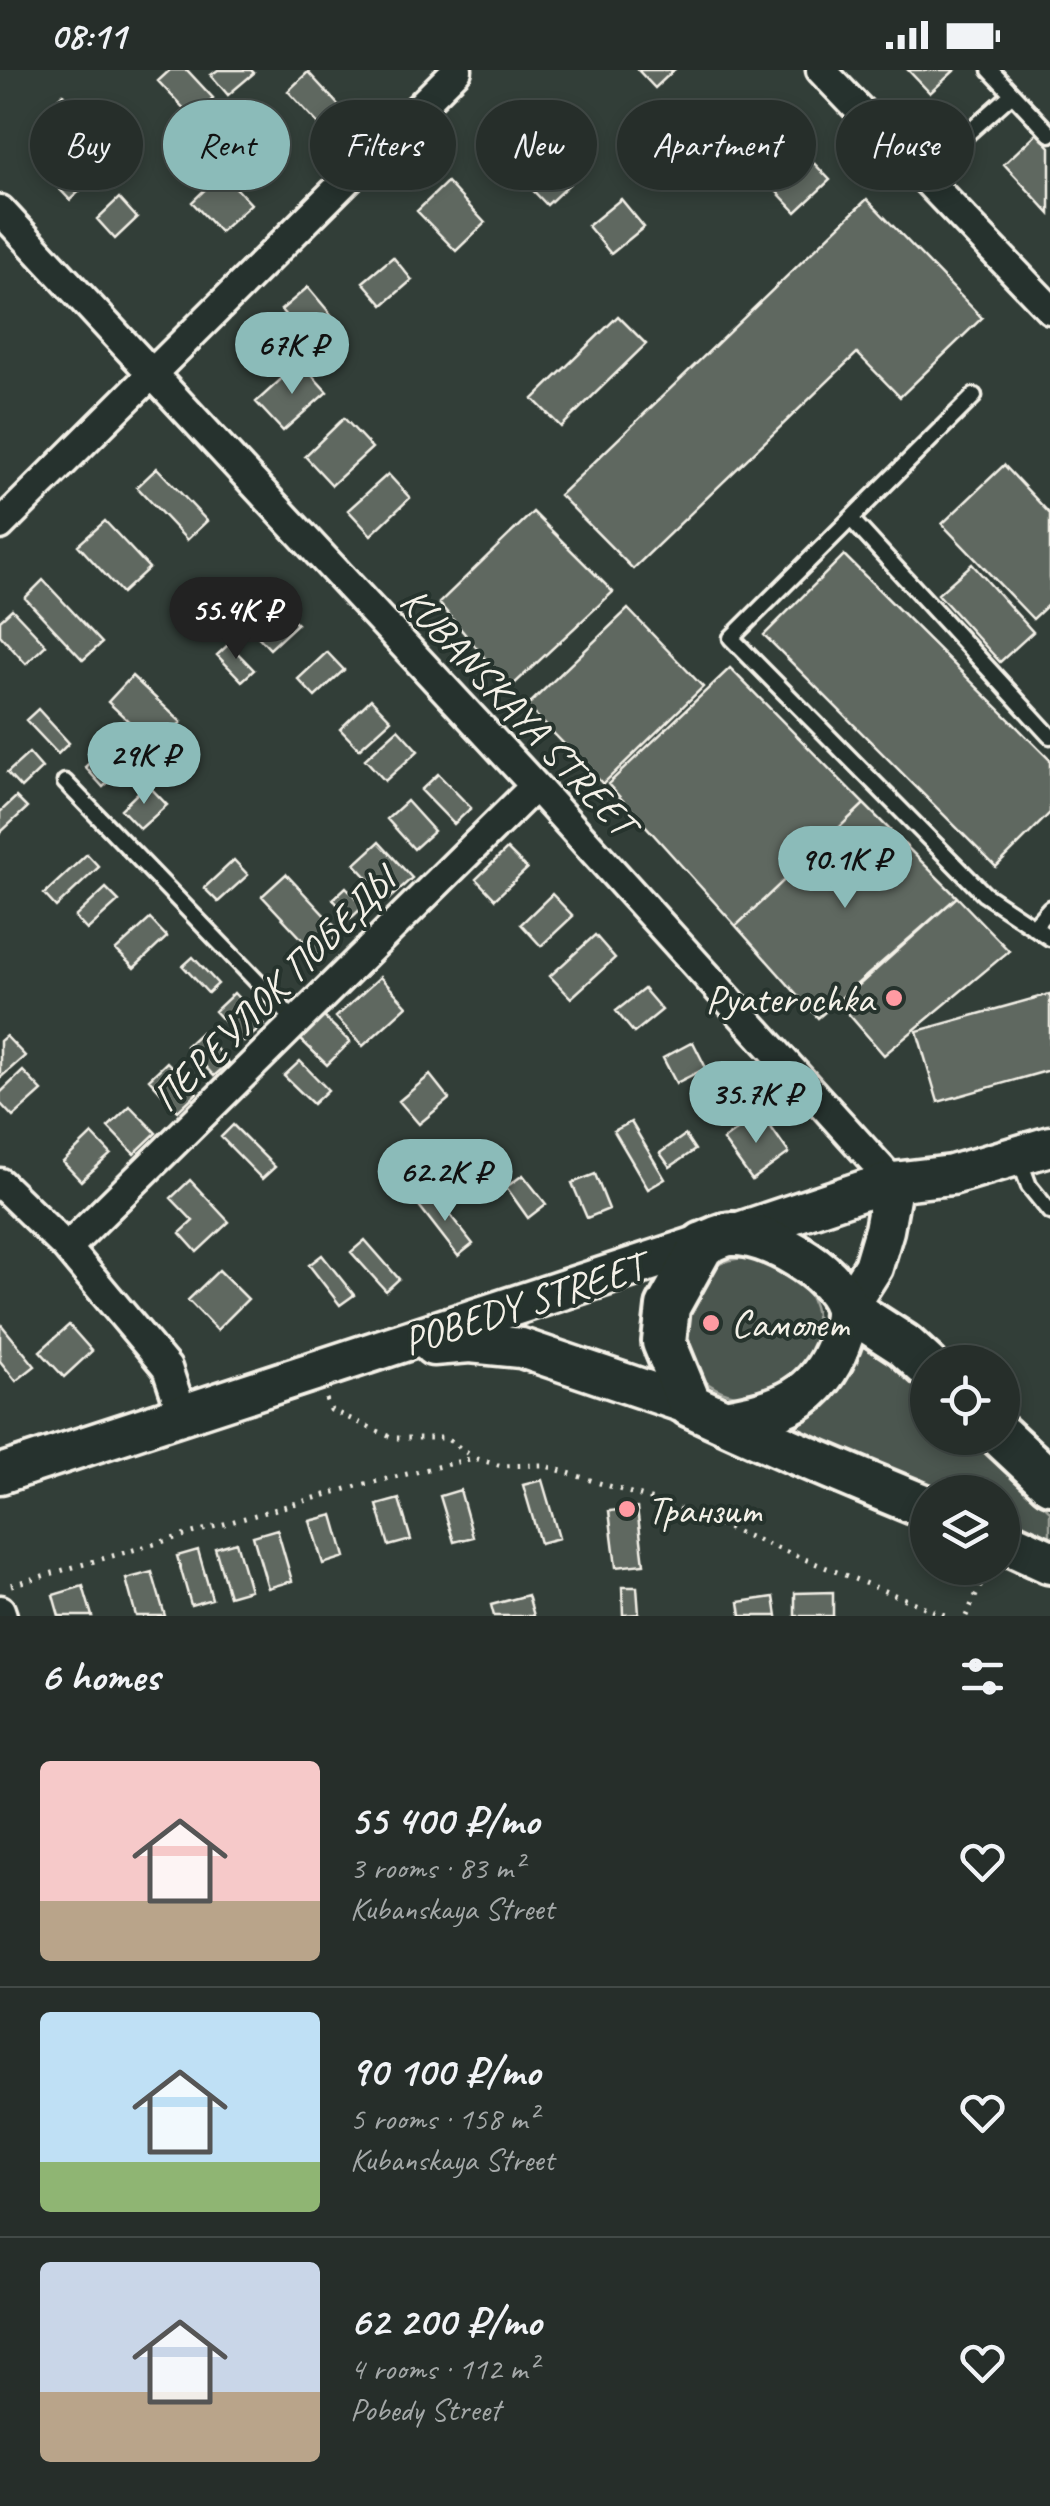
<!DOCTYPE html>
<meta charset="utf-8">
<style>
:root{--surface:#262e2a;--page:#2e3632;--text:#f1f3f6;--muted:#a4a8a8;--line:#424a47;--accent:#8bbbb9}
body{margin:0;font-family:Caveat,sans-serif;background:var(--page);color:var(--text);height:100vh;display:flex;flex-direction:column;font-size:38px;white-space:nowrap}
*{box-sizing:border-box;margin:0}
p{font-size:32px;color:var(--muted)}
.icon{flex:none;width:55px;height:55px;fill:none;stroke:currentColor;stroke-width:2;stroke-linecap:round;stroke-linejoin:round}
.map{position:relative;height:1546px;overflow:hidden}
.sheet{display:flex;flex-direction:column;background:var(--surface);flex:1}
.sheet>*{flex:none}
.guide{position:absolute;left:30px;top:30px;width:990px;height:90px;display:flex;gap:20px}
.buttons{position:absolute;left:910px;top:1275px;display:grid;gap:20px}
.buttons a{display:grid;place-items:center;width:110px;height:110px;border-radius:50%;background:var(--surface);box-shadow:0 5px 15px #0003,0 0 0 2px var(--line);font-size:50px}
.price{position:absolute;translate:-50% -85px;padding:0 22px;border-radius:35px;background:var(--accent);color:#111;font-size:32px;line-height:65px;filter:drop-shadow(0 2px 5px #0008)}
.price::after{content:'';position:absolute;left:50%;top:60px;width:30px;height:22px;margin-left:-15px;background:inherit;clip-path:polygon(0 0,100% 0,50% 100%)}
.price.current{background:#222;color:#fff}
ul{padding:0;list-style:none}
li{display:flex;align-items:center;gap:30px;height:250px;padding:0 40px}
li+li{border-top:2px solid var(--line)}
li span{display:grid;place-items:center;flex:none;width:280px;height:200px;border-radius:10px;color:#555}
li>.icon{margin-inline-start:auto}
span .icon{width:120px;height:120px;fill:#fffc;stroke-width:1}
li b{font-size:42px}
h2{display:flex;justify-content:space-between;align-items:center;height:120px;padding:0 40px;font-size:42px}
.chip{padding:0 35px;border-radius:45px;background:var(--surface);box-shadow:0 5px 15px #0003,0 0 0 2px var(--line);font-size:35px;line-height:90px}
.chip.current{background:var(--accent);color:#111}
.status{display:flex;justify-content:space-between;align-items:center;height:70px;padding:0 50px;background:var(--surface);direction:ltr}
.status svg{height:28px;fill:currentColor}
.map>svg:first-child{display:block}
.green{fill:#4c564f;stroke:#a0a49c;stroke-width:2.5}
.building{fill:#5f6861;stroke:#f4f1e8;stroke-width:2.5}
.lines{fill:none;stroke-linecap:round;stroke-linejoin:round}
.lane-casing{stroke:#f4f1e8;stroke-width:21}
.street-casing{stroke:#f4f1e8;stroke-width:35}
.secondary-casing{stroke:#f4f1e8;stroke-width:45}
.primary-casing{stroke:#f4f1e8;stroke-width:50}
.path{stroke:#f4f1e8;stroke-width:5;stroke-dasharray:2.5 8;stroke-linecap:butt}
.lane{stroke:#26332d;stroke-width:14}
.street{stroke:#26332d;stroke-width:28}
.secondary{stroke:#26332d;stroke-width:38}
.primary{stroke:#26332d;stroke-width:42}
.poi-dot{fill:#ff9aa2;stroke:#26332d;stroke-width:4}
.labels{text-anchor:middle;stroke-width:8;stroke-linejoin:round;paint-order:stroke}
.street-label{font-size:40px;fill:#f4f1e8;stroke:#26332d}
.poi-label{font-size:40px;fill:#f4f1e8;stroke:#26332d;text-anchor:start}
</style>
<div class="status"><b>08:11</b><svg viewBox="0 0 49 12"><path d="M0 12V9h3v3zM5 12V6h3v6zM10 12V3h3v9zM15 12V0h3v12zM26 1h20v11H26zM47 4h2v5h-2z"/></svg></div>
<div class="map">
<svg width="1050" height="1546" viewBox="0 0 1050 1546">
<rect width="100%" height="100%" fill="#323e38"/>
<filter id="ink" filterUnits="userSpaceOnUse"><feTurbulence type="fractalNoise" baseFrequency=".01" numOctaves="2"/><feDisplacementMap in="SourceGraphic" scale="20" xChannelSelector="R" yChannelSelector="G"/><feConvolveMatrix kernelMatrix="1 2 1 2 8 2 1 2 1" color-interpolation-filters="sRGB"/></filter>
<g filter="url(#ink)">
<path class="green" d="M679 1257a69 69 0 1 1 138 0a69 69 0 1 1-138 0Z
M869,1265L927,1322L928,1368H975L1050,1441V1472L1003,1452L1002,1422H934L790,1361L827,1325Z"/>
<path class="building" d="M170,0H187L213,28L192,47L158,11Z
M218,0H251L254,3L228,25L211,5Z
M638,0H674L655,18Z
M908,0H955L930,23Z
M308,2L342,39L322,58L288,21Z
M63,24L90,53L73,69L46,40Z
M762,39L830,110L796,142L729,71Z
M534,58L579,105L547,135L502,88Z
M1037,63L1050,77V144L1004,94Z
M85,81L103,99L70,130L52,111Z
M222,103L251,134L220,162L192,132Z
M447,112L485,153L456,181L417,141Z
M119,128L137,148L115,169L97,149Z
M621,129L644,157L611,184L588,156Z
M867,129L982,248L900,327L857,283L633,499L560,425Z
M393,187L412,210L383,235L363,212Z
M308,217L339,254L313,277L281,240Z
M618,246L646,274L561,357L533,329Z
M300,292L327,322L283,361L256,332Z
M344,348L372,378L332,415L305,386Z
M1004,395L1050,444V533L1033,549L942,454Z
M157,398L207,451L187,470L137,417Z
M388,404L410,428L371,465L348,440Z
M533,442L613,522L510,618L439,533Z
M105,451L149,498L122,523L78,475Z
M844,485L1050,690V743L996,797L764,565Z
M972,494L1033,562L1000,592L938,524Z
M43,510L102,573L83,590L25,528Z
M279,536L297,554L270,579L252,560Z
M12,539L46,575L26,594L0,565V550Z
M628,539L703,617L603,714L527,636Z
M229,574L254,600L242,611L217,585Z
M327,582L344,600L315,627L298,609Z
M730,598L864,734L736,856L608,714Z
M132,606L181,652L157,678L108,632Z
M371,629L391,650L359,679L340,659Z
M38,639L69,673L58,684L26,650Z
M126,659L144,681L103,717L85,697Z
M398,659L418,681L385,711L365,689Z
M29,683L42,698L21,718L7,703Z
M438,704L471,738L454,754L421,720Z
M147,714L167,735L140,759L121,739Z
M16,727L27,738L0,763V742Z
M407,731L434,761L414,779L387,749Z
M864,734L957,827L818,948L736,856Z
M379,772L412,808L388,830L355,794Z
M507,779L527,799L495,829L476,809Z
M87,784L99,797L56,837L44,824Z
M234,790L248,805L218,832L204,818Z
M286,804L341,863L317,885L262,826Z
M346,817L364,836L350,849L333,829Z
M106,818L119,831L87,860L75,847Z
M552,824L573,846L541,876L521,854Z
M957,827L1009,881L884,985L839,933Z
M150,849L167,867L134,898L116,880Z
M595,865L615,888L571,928L550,906Z
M193,887L218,914L208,923L183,896Z
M380,907L407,936L363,976L336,947Z
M644,919L662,940L634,963L616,941Z
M234,923L264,955L244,972L215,941Z
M1050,924V1000L938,1032L917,961Z
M320,943L350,972L327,995L297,966Z
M201,962L229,993L214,1006L186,976Z
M6,966L25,986L0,1008V971Z
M693,972L706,998L676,1013L663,988Z
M300,991L328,1020L313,1034L284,1006Z
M167,992L197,1023L178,1041L149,1009Z
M23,1001L42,1021L13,1047L0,1033V1023Z
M430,1005L449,1029L419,1054L399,1031Z
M130,1036L156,1063L134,1084L108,1057Z
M761,1043L789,1083L752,1110L723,1070Z
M631,1052L665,1109L648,1119L614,1061Z
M233,1055L275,1097L262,1109L221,1067Z
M92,1064L111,1084L81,1111L63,1092Z
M685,1065L695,1080L670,1097L660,1083Z
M595,1104L609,1139L587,1148L572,1113Z
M523,1105L546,1134L528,1148L506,1117Z
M190,1110L229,1152L197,1182L180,1163L193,1151L171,1128Z
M432,1122L473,1174L458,1186L417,1133Z
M365,1170L399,1209L386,1221L351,1182Z
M322,1185L354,1225L340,1235L309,1195Z
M219,1200L248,1229L217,1260L188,1230Z
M0,1253L35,1296L16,1311L0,1291Z
M69,1255L92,1281L64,1307L40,1281Z
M542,1410L559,1468L540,1473L523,1415Z
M460,1420L473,1467L454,1472L440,1426Z
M399,1429L411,1470L389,1476L377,1435Z
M637,1438L644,1494L616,1497L609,1441Z
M333,1445L345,1487L323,1494L310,1451Z
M277,1459L292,1511L268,1518L253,1466Z
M236,1472L250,1520L229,1526L215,1478Z
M198,1480L212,1529L191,1535L177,1486Z
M152,1502L165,1546H136L126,1509Z
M83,1516L92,1546H59L53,1525Z
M622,1517H637L639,1544L623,1545Z
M833,1522V1546H795V1523Z
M528,1525L534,1546H494L491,1535Z
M774,1527L777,1546H741L739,1532Z"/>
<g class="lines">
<g class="lane-casing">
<path id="lane" d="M990,0L1050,64
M899,81L950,79L1011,25
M974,326L731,568L984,824L1050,868
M851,449L1050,666
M65,712L296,952
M1033,857L1050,838
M1018,1086L1029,1116L1050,1142"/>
</g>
<g class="street-casing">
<path id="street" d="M821,0L1050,239
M0,140L535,716L893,1112
M0,455L457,0
M0,1113L67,1178L167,1298L183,1346
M67,1178L535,716
M0,1540L2,1546"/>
</g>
<g class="secondary-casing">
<path id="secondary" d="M733,1164L867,1119L893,1112L952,1105L1050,1076
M847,1238L873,1197L884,1160L893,1112
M433,1276L470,1273L521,1278L690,1335
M0,1404L703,1174"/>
</g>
<g class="primary-casing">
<path id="primary" d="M847,1238L904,1275L928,1297
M725,1351C780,1341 818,1330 839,1273C843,1263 848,1245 845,1235C835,1201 766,1162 732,1164C723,1164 711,1171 703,1174L668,1237L664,1272L690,1335C768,1372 848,1405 928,1438
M1002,1367L1050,1412
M1002,1470L1050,1492"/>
</g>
<path class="path" d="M326,1329L331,1340L393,1368H446L474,1388
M11,1515L353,1417L474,1388L502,1396L543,1395L672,1436L947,1546
M966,1546L988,1500"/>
<use href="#lane" class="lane"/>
<use href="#street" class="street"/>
<use href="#secondary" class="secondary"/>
<use href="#primary" class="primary"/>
</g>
</g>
<g class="poi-dot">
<circle cx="894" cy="928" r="10"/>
<circle cx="711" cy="1253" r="10"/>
<circle cx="627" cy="1439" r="10"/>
</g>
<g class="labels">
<g class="street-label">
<text transform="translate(519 641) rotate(47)" y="14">KUBANSKAYA STREET</text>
<text transform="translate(273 919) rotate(-45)" y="14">ПЕРЕУЛОК ПОБЕДЫ</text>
<text transform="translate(523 1233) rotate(-18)" y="14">POBEDY STREET</text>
</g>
<g class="poi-label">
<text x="874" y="942" text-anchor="end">Pyaterochka</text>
<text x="731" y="1267">Самолет</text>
<text x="647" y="1453">Транзит</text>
</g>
</g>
</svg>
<div class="buttons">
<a><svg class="icon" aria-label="locate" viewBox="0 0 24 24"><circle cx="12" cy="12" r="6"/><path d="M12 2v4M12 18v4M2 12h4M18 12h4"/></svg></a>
<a><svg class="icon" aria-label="layers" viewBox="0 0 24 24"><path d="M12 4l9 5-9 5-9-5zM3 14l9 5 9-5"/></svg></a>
</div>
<b class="price" style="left:292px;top:327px">67K ₽</b>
<b class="price current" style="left:236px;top:592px">55.4K ₽</b>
<b class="price" style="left:144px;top:737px">29K ₽</b>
<b class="price" style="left:845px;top:841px">90.1K ₽</b>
<b class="price" style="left:756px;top:1076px">35.7K ₽</b>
<b class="price" style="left:445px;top:1154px">62.2K ₽</b>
<div class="guide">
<a class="chip">Buy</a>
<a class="chip current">Rent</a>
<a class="chip">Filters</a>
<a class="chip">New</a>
<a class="chip">Apartment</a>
<a class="chip">House</a>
</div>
</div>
<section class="sheet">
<h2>6 homes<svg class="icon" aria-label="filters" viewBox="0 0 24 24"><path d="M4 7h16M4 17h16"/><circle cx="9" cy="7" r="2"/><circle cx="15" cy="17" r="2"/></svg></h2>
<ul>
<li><span style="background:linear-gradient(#f6c9c9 70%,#b9a48a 0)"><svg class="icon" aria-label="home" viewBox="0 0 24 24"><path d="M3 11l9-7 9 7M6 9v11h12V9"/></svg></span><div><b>55 400 ₽/mo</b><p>3 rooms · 83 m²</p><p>Kubanskaya Street</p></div><svg class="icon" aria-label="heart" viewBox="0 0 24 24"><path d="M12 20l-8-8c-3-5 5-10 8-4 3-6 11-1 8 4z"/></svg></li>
<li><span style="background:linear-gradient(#bfe0f5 75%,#8fb573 0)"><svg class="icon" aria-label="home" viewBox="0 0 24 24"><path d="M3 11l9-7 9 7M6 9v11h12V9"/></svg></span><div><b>90 100 ₽/mo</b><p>5 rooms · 158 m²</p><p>Kubanskaya Street</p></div><svg class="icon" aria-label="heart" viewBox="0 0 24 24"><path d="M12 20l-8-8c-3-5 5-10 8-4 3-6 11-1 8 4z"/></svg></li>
<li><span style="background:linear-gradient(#c9d6e8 65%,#b9a48a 0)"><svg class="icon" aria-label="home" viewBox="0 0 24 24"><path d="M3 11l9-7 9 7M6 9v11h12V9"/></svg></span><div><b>62 200 ₽/mo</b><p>4 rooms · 112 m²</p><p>Pobedy Street</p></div><svg class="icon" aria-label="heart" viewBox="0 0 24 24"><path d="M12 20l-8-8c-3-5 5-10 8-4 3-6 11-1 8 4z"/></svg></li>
</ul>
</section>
